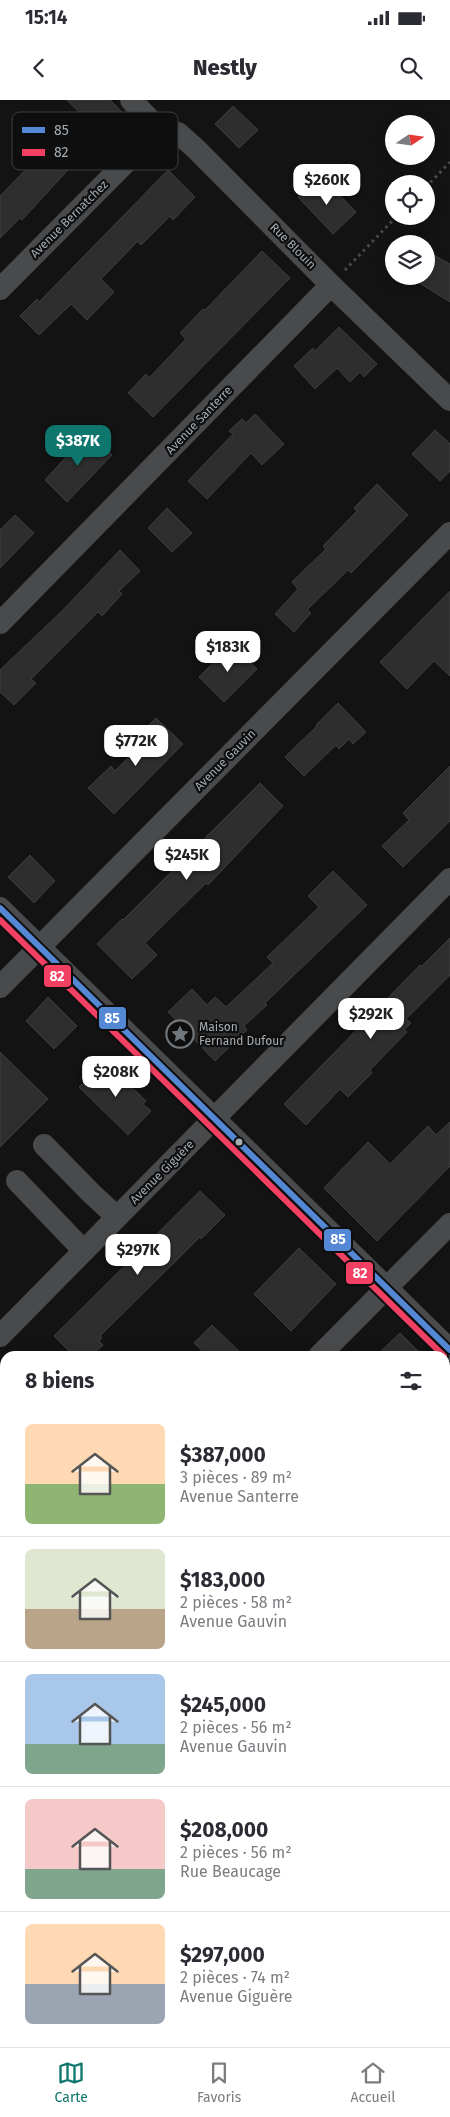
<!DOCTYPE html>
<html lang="fr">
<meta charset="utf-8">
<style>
:root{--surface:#fff;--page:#f7f7f7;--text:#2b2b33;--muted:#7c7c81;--line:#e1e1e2;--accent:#0f766e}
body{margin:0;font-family:"Fira Sans",sans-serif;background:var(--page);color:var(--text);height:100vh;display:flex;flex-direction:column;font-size:19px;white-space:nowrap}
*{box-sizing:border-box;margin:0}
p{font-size:16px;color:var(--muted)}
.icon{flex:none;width:28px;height:28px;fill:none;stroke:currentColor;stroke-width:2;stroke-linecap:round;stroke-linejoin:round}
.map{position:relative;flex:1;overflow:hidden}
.drawer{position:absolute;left:0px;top:1251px;width:450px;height:696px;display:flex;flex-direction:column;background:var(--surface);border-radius:15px 15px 0 0;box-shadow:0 2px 12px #0003}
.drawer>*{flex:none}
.needle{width:32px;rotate:77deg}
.fabs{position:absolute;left:385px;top:15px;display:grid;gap:10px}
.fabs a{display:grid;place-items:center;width:50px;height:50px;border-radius:50%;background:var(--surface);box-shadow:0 2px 12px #0003;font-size:25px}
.price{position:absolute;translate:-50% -42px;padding:0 11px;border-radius:10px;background:#fff;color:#222;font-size:16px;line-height:32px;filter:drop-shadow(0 1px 2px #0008)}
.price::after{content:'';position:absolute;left:50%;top:30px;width:15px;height:11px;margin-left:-8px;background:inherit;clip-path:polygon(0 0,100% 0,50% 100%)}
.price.on{background:var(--accent);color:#fff}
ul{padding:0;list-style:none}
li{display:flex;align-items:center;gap:15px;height:125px;padding:0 25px}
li+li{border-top:1px solid var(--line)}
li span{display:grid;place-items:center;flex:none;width:140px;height:100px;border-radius:8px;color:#555}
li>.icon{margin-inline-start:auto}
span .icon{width:60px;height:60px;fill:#fffc;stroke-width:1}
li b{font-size:21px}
h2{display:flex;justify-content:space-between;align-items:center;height:60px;padding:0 25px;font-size:21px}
.status{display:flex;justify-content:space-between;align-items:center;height:35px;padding:0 25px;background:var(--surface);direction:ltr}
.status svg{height:14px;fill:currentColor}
header{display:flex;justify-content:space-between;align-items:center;height:65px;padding:0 25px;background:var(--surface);font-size:22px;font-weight:800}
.tab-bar{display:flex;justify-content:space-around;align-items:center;height:70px;border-top:1px solid var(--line);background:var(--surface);font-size:14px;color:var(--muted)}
.tab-bar a{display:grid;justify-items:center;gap:2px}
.tab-bar .on{color:var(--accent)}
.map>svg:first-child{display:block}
.building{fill:#2e2e2f;stroke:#3c3e40}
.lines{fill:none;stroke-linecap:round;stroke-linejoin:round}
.path{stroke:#494b4d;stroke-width:3;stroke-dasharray:2.5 4;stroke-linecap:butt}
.minor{stroke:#484a4c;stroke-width:22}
.bus-1-casing{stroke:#0e0e0f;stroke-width:10}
.bus-2-casing{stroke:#0e0e0f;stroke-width:10}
.bus-1{stroke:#5488d5;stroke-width:6}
.bus-2{stroke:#f24062;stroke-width:6}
.bus-dot{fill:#a5adb3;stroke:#0e0e0f;stroke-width:2}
.labels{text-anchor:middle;stroke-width:4.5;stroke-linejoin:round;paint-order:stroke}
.street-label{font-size:12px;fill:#a5adb3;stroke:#0e0e0f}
.poi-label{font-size:12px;fill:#a5adb3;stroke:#0e0e0f;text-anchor:start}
.key{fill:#0e0e0f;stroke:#3b3e40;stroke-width:1}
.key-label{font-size:14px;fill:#a5adb3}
.line-badge{stroke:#0e0e0f;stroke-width:2}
.badge-label{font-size:14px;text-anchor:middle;font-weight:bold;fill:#fff}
</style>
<div class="status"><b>15:14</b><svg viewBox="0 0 49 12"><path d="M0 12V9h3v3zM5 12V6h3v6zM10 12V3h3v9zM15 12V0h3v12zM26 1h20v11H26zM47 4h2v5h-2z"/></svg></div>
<header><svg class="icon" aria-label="back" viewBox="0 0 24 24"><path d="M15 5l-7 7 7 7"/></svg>Nestly<svg class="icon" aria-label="search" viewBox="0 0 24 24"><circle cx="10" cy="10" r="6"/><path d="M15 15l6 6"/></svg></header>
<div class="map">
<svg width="450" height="1947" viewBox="0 0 450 1947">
<rect width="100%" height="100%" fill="#131314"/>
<path class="building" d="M67,0H110L123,13L101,35Z
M233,6L258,30L239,48L215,24Z
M46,32L76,61L22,120L20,118L0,138V96L36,59L28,52Z
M168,70L195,97L173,120L170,116L141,145L138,141L101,179L114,192L87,220L71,204L39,235L20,216L37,199L39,202Z
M316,79L326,90L331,86L356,112L333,134L298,97Z
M262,151L290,178L153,317L128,293L146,274L149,278L186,239L180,233L203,209L205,210Z
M434,155L450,164V202L418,182L421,176H426V168Z
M339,227L377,264L364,277L360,272L350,282L337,268L315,289L294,266L313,248L315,251Z
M255,314L284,344L262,365L251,353L207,399L188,381L233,334L229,331L242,319L246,323Z
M435,330L450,344V371L440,381L412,354Z
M89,332L112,355L67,402L45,380Z
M377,384L408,415L351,473L348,470L307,510L311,513L294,532L275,514L298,489L292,482L326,449L323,446L357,411L354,408Z
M167,408L192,433L172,452L148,428Z
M15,415L34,433L0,468V430Z
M120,450L140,471L119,491L122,494L102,516L98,512L31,579L36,583L14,605L0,592V570L63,510Z
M450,491V576L434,561L407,589L380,562Z
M232,544L257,569L224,602L199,577Z
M338,603L366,632L353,644L349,639L339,649L336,645L304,676L285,657L317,626L316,625Z
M156,618L183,644L114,714L88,688L111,666L115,671L140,646L134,640Z
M450,666V721L403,767L382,746L409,720L403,713Z
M260,683L283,706L208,785L206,783L145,843L157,855L132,879L97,844L122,819L123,820Z
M30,755L55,781L34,803L8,777Z
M333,771L367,805L265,903L267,905L244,926L247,930L215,961L168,912L192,889L207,905L215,897L226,907L273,863L267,857L319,807L308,796Z
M450,838V875L406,919L411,923L404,930L407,932L370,970L372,973L348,997L340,989L306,1025L284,1004L420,865L421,867Z
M48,897L77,926L54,949L26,921Z
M0,952L48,999L0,1047Z
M105,961L146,1001L143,1004L151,1011L128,1035L79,987Z
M450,1022V1066L377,1141L324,1088L368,1042L390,1064L428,1026L436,1035Z
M200,1091L225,1115L201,1139L200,1137L100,1236L102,1238L99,1241L103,1245L91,1256H74L54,1236Z
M299,1148L336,1184L291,1231L254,1194Z
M212,1225L244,1256H208L194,1243Z
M400,1233L423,1256H376Z"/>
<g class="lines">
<path class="path" d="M426,87L450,62
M345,170L397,116"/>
<path class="minor" d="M131,0L159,29L178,33L195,48L331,185L450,300
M0,189L159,29
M0,523L331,185
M0,808L450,1250
M0,887L450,433
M44,1045L92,1094L117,1117
M17,1081L84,1151
M0,1236L450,779
M319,1256L450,1124
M445,1478L450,1473
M0,1585L5,1580
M0,1751L5,1756
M445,1830L450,1825
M0,1928L5,1923
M194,1942L198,1947
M329,1947L334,1942"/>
<g class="bus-1-casing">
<path id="bus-1" d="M0,808L450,1250"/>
</g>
<g class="bus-2-casing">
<path id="bus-2" d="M0,820L444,1256"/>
</g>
<use href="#bus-1" class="bus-1"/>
<use href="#bus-2" class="bus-2"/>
</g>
<defs>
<g id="sight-ring" transform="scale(1.4375)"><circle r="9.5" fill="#0e0e0f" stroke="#72777b" stroke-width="1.5"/><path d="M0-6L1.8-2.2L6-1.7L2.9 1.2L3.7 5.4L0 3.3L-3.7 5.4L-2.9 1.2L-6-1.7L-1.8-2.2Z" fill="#72777b"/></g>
</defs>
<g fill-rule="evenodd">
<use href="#sight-ring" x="180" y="934"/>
</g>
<circle class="bus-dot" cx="239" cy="1042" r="4.5"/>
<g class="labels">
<g class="street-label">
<text transform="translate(69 119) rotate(-45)" y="4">Avenue Bernatchez</text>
<text transform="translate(293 146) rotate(45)" y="4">Rue Blouin</text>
<text transform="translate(199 320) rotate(-46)" y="4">Avenue Santerre</text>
<text transform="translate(225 660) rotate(-45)" y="4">Avenue Gauvin</text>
<text transform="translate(162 1072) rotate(-45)" y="4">Avenue Giguère</text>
</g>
<g class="poi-label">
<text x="199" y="931">Maison<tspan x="199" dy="14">Fernand Dufour</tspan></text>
</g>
</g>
<rect x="12" y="12" width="166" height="58" rx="8" class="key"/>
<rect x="22" y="27" width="23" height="6" fill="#5488d5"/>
<rect x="22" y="49" width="23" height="7" fill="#f24062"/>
<g class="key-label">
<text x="54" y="35">85</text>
<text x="54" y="57">82</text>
</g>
<g class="line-badge">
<rect x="43" y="864" width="29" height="24" rx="5" fill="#f24062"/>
<rect x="98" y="906" width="29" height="24" rx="5" fill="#5488d5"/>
<rect x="323" y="1128" width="29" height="24" rx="5" fill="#5488d5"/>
<rect x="345" y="1161" width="29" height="24" rx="5" fill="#f24062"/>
</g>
<g class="badge-label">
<text x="57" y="881">82</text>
<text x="112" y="923">85</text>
<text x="338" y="1144">85</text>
<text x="360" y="1178">82</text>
</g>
</svg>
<div class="fabs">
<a><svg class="needle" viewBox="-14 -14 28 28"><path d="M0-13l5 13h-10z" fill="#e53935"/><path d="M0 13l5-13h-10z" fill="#7c7c81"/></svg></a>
<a><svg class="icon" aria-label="locate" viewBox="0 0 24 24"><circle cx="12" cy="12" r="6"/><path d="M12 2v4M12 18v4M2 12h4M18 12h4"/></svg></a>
<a><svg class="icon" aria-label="layers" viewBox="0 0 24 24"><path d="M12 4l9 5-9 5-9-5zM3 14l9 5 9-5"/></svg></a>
</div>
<b class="price" style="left:327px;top:106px">$260K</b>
<b class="price on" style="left:78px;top:367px">$387K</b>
<b class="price" style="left:228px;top:573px">$183K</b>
<b class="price" style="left:136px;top:667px">$772K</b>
<b class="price" style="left:187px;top:781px">$245K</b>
<b class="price" style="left:371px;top:940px">$292K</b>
<b class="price" style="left:116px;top:998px">$208K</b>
<b class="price" style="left:138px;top:1176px">$297K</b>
<section class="drawer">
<h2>8 biens<svg class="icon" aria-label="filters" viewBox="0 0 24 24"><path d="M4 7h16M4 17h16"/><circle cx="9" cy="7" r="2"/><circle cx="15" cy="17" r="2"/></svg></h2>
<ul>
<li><span style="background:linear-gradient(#ffd9b3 60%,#8fb573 0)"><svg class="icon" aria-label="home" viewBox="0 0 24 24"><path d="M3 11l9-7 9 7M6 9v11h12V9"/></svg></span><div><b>$387,000</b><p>3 pièces · 89 m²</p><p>Avenue Santerre</p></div></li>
<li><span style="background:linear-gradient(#dfe7d0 60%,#b9a48a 0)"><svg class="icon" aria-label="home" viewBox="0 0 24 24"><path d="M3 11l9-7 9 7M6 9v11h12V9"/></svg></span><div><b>$183,000</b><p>2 pièces · 58 m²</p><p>Avenue Gauvin</p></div></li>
<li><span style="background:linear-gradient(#a9c7e8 70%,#7fa58c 0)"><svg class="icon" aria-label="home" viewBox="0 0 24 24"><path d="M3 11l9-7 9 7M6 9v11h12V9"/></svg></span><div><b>$245,000</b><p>2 pièces · 56 m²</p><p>Avenue Gauvin</p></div></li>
<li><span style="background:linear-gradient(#f6c9c9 70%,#7fa58c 0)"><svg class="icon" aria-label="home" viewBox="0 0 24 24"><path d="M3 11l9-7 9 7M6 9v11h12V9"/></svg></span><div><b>$208,000</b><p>2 pièces · 56 m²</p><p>Rue Beaucage</p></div></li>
<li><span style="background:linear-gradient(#ffd9b3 60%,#9aa5b1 0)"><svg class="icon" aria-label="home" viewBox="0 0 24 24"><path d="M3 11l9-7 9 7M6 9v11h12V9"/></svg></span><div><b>$297,000</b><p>2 pièces · 74 m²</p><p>Avenue Giguère</p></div></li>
</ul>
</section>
</div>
<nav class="tab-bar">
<a class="on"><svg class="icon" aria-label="map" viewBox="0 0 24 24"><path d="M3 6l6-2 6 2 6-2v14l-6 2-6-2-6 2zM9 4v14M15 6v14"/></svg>Carte</a>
<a><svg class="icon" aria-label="saved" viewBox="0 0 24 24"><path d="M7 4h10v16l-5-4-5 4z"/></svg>Favoris</a>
<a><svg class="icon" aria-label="home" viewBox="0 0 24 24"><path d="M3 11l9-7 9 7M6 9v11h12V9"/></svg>Accueil</a>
</nav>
